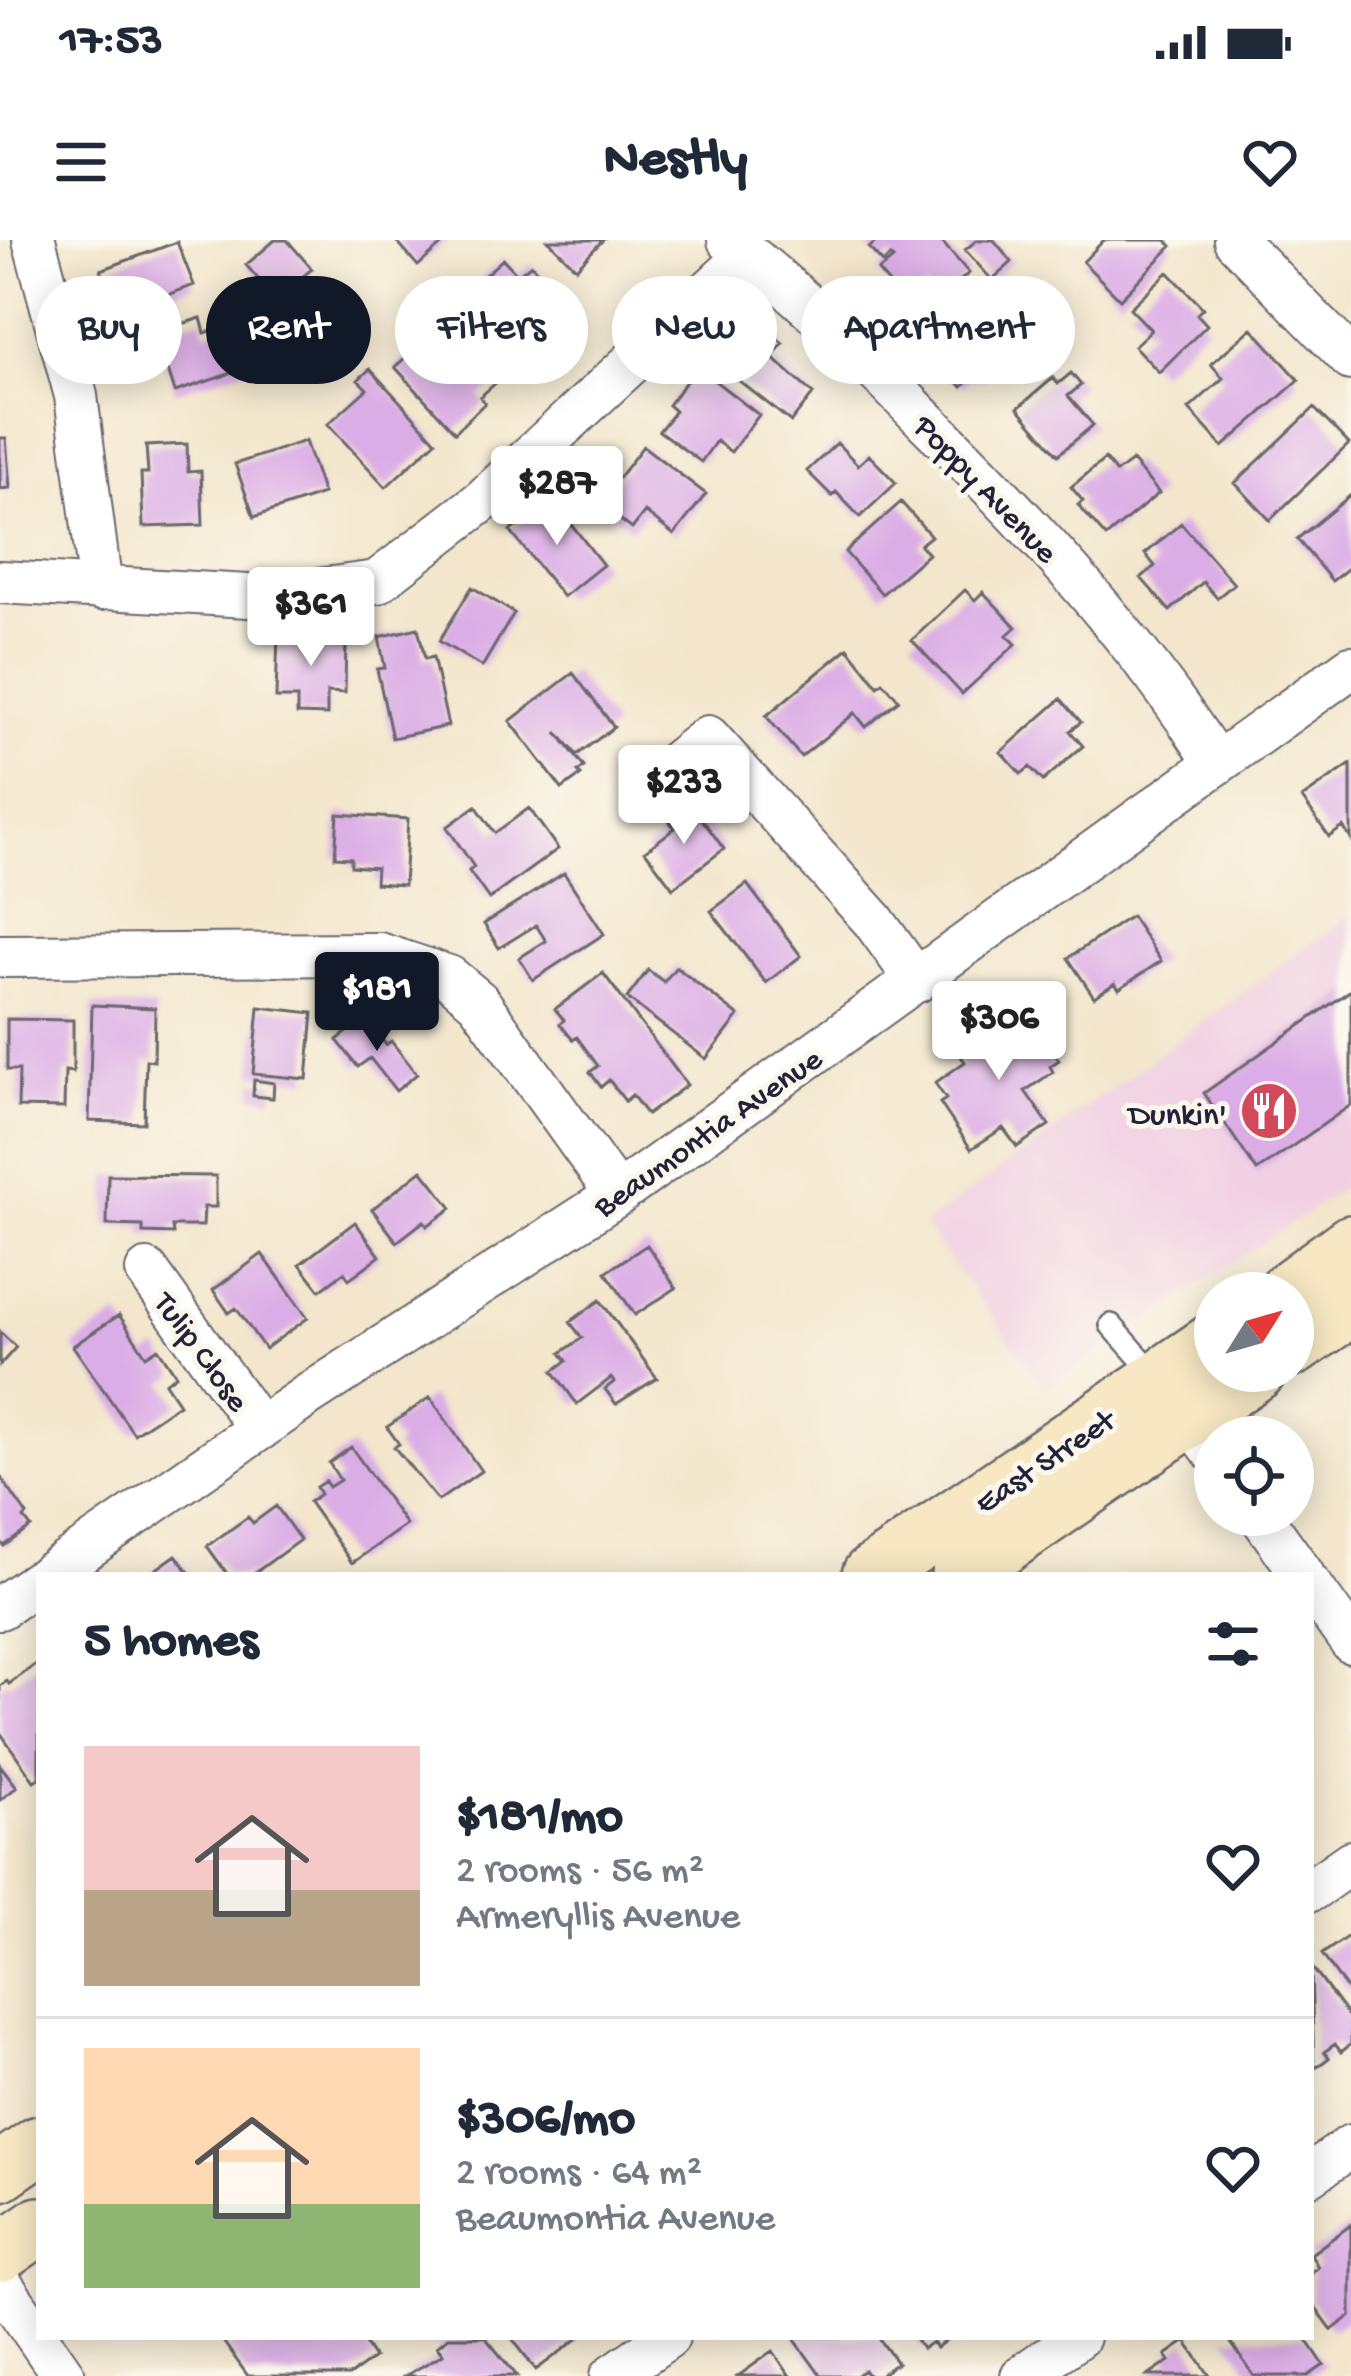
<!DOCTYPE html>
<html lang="en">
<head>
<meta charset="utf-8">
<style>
	:root { --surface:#fff; --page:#f6f6f7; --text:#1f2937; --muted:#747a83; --line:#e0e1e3; --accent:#111827 }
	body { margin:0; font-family:"Gochi Hand",sans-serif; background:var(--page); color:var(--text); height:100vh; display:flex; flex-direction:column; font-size:45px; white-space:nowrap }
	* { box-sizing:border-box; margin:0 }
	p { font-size:39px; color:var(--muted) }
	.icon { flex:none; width:66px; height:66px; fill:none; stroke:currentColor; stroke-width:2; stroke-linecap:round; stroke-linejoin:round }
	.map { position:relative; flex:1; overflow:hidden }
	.drawer { position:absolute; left:36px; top:1332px; width:1278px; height:768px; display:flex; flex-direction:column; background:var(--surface); border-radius:0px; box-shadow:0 6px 30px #0003 }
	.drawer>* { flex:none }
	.banner { position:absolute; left:36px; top:36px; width:1281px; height:108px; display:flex; gap:24px }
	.needle { width:78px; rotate:53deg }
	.controls { position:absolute; left:1194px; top:1032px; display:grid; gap:24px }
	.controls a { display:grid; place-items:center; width:120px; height:120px; border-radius:50%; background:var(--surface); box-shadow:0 6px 30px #0003; font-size:60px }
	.price { position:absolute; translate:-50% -102px; padding:0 27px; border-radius:12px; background:#fff; color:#222; font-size:39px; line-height:78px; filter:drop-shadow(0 3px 6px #0008) }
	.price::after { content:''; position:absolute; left:50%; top:72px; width:36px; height:27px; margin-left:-18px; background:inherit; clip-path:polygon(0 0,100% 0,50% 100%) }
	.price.on { background:var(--accent); color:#fff }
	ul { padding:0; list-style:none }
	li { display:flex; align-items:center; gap:36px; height:300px; padding:0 48px }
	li+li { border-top:3px solid var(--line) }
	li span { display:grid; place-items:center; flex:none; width:336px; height:240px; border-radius:0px; color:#555 }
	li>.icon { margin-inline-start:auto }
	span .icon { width:144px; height:144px; fill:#fffc; stroke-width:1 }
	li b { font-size:51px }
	h2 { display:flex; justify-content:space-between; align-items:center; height:144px; padding:0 48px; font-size:51px }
	.tag { padding:0 42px; border-radius:54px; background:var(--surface); box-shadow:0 6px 30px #0003; font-size:42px; line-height:108px }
	.tag.on { background:var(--accent); color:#fff }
	.status { display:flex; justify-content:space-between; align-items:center; height:84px; padding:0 60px; background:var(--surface); direction:ltr }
	.status svg { height:33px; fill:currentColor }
	header { display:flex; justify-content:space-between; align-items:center; height:156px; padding:0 48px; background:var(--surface); font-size:54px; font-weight:700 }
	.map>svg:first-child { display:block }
</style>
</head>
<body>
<div class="status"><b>17:53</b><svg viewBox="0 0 49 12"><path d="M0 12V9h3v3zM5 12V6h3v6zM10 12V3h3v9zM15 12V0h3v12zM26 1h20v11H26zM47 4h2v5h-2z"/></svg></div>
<header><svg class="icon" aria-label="menu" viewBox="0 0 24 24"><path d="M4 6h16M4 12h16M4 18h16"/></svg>Nestly<svg class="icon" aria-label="heart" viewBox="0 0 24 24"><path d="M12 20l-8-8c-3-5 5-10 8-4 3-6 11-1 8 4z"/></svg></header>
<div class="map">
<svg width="1351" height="2136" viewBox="0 0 1351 2136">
	<rect width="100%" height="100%" fill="#fbf7ec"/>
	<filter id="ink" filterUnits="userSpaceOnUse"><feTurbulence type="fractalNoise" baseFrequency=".00833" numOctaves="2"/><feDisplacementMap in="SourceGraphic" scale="24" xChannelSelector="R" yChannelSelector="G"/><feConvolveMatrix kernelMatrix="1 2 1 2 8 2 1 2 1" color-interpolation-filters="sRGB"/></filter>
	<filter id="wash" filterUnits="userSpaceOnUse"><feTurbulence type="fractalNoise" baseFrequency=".004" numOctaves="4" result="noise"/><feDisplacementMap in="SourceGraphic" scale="48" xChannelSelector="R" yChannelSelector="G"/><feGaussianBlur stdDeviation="2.7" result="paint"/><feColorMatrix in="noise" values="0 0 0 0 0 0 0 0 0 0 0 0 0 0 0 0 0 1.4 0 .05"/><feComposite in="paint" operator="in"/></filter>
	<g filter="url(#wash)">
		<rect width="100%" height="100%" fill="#f3e6cc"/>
		<!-- built -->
		<path fill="#f1d0e3" d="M 1351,674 L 1351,943 L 1045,1148 L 924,985 Z"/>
		<g id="blocks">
			<!-- building -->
			<path fill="#dbade6" d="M 275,0 L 287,0 L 312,29 L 302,37 L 321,61 L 272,104 L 257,86 L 277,68 L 269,59 L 273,56 L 246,25 Z
				M 395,0 L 447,0 L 418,26 Z
				M 548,0 L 603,0 L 576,28 Z
				M 878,0 L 940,0 L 969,33 L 938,60 L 926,47 L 907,64 L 878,31 L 893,19 L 890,16 L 883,23 L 869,8 Z
				M 977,0 L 994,0 L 1012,22 L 992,40 L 965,10 Z
				M 1104,0 L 1166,0 L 1172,6 L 1120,59 L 1083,22 Z
				M 177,2 L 194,45 L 118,73 L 101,30 Z
				M 503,19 L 518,35 L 531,24 L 562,59 L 548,71 L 556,79 L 544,90 L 548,95 L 527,114 L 522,109 L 519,112 L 467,51 Z
				M 1168,32 L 1203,68 L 1197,74 L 1207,85 L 1159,132 L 1134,106 L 1151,90 L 1130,68 Z
				M 439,56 L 508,132 L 480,157 L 485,163 L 455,192 L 395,127 L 420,104 L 405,87 Z
				M 993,57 L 1033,104 L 1006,126 L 1002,121 L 979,141 L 974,136 L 962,147 L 938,119 L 965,91 L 960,86 Z
				M 739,68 L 783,103 L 772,117 L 813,154 L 791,182 L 704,113 Z
				M 201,78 L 205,93 L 236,83 L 250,127 L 175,152 L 156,92 Z
				M 1252,88 L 1299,140 L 1223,207 L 1189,169 L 1223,138 L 1211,124 Z
				M 697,127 L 759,175 L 731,212 L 716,201 L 701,222 L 659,191 L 675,171 L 668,165 Z
				M 370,129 L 436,201 L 386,247 L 328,184 L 367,149 L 358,140 Z
				M 1071,133 L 1081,145 L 1068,156 L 1093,185 L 1058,215 L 1018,168 L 1053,138 L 1058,144 Z
				M 1314,168 L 1349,204 L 1270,280 L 1235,243 Z
				M 0,198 L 6,198 L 10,248 L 0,249 Z
				M 305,201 L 323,254 L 254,277 L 235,224 Z
				M 837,203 L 858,225 L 869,215 L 896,243 L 860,277 L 836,252 L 832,256 L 807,231 Z
				M 187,204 L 188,232 L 201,231 L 203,285 L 143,287 L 141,233 L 148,233 L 146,206 Z
				M 643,206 L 706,254 L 674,295 L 645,272 L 632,289 L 599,263 Z
				M 1105,219 L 1116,233 L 1132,221 L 1159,253 L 1106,297 L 1078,265 L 1083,261 L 1071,247 Z
				M 1351,255 L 1351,326 L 1332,341 L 1297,299 Z
				M 551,258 L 603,325 L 563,357 L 510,291 Z
				M 901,262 L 931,296 L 920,305 L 928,314 L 882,354 L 845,312 Z
				M 1181,283 L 1234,344 L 1217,358 L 1203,342 L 1170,371 L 1141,338 L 1155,326 L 1145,314 Z
				M 472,347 L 514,373 L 482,427 L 439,401 Z
				M 965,350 L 975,360 L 983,352 L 1016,387 L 1007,395 L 1016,404 L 962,454 L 912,400 Z
				M 418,388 L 425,419 L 433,417 L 448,486 L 392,498 L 377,429 L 385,428 L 379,397 Z
				M 278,392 L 346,395 L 345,453 L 327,452 L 327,475 L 297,474 L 297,458 L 276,458 Z
				M 848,408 L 878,446 L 883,442 L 899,460 L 866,487 L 855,473 L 801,517 L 766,476 Z
				M 573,433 L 614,487 L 577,515 L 557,492 L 584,527 L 578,532 L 581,535 L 562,549 L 510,481 Z
				M 1061,459 L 1081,482 L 1070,491 L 1083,506 L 1043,541 L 1030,527 L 1021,534 L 1001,512 Z
				M 1351,524 L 1351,599 L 1343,587 L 1329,597 L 1302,558 Z
				M 690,563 L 724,609 L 673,648 L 645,611 L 675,588 L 668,580 Z
				M 476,566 L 495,593 L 529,568 L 558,609 L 489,659 L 469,631 L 474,627 L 447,587 Z
				M 338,574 L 408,579 L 404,645 L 375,643 L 376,628 L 351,626 L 351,618 L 335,617 Z
				M 564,633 L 604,694 L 533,740 L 519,718 L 546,701 L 536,685 L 499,708 L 484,684 Z
				M 747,644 L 801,716 L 766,743 L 711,671 Z
				M 1131,676 L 1161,721 L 1119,749 L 1115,743 L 1094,757 L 1068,718 Z
				M 676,727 L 739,776 L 706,819 L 627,758 L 648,730 L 664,742 Z
				M 603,733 L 687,845 L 647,875 L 632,855 L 625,861 L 609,840 L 601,847 L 590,832 L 598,826 L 577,797 L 573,800 L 560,784 L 564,780 L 555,769 Z
				M 1351,750 L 1351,865 L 1257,931 L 1204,853 Z
				M 92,765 L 155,768 L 154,821 L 146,820 L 144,883 L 89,881 Z
				M 259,767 L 313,773 L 307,839 L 253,834 Z
				M 1024,768 L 1059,820 L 1050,826 L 1053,832 L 1025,851 L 1049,885 L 1017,907 L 1003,888 L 971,909 L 940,863 L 946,859 L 935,843 L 965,822 L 956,809 L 973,797 L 976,802 Z
				M 365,778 L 386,805 L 391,801 L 417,834 L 396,851 L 370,818 L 358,827 L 337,800 Z
				M 7,779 L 73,780 L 73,832 L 65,831 L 64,868 L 18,867 L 19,830 L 7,830 Z
				M 254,840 L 274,843 L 273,858 L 253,856 Z
				M 422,930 L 452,968 L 427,986 L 424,981 L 397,1002 L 372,969 Z
				M 108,935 L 216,936 L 216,967 L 204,967 L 203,986 L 172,986 L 173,994 L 143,993 L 143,986 L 107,985 Z
				M 355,982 L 380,1016 L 349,1039 L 344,1032 L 320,1050 L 300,1024 Z
				M 647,1005 L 676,1048 L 635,1075 L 606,1032 Z
				M 262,1014 L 308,1078 L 265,1109 L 236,1068 L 229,1073 L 213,1050 Z
				M 600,1060 L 657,1138 L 616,1164 L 605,1149 L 614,1142 L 611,1138 L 577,1164 L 553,1131 L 567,1121 L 561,1113 L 582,1098 L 570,1082 Z
				M 119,1075 L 146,1116 L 158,1108 L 176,1135 L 165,1143 L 179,1164 L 134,1194 L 73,1106 Z
				M 0,1092 L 16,1107 L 0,1125 Z
				M 430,1157 L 481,1231 L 438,1261 L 394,1207 L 399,1204 L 387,1187 Z
				M 351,1207 L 406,1285 L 352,1323 L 309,1262 L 320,1254 L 316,1247 L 325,1241 L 329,1247 L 340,1240 L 329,1223 Z
				M 0,1236 L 27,1275 L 24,1278 L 31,1287 L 4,1306 L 0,1301 Z
				M 276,1266 L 300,1300 L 252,1335 L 228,1335 L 207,1306 L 248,1277 L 253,1283 Z
				M 176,1315 L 191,1335 L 148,1335 Z
				M 39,1422 L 39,1538 L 34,1541 L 0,1492 L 0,1446 L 7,1441 L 9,1444 Z
				M 0,1525 L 17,1547 L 0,1560 Z
				M 1351,1694 L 1351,1755 L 1322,1714 Z
				M 1311,1726 L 1351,1780 L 1351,1804 L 1341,1812 L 1335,1804 L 1324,1812 L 1329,1818 L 1314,1829 Z
				M 1351,1985 L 1351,2076 L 1332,2090 L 1311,2061 L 1311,2032 L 1318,2027 L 1311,2014 Z
				M 220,2097 L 360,2097 L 374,2118 L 349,2136 L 248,2136 Z
				M 448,2097 L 485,2097 L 517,2136 L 405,2136 L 443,2114 L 437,2106 Z
				M 511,2097 L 580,2097 L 536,2130 Z
				M 793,2097 L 878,2097 L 897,2123 L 879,2136 L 869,2136 L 864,2130 L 856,2136 L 821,2136 Z
				M 914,2097 L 950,2097 L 936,2108 L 932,2102 L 922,2109 Z
				M 1227,2097 L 1305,2097 L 1324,2125 L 1308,2136 L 1254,2136 Z
				M 1186,2101 L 1210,2136 L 1148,2136 L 1170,2121 L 1166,2115 Z
				M 773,2111 L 790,2136 L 738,2136 Z"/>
		</g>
	</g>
	<g filter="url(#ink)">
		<use href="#blocks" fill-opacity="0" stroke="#6b676e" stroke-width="3"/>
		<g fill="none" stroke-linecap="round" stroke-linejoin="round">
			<defs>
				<path id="service" d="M 1111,1085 L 1155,1135"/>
				<path id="minor" d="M 34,0 L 76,156 L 101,349
					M 729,0 C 801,54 862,116 925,180 C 1032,286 1134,395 1216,523
					M 1235,0 L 1351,119
					M 0,342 L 266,357 L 377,342 L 482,261 L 748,15
					M 650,543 L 708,497 L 873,680 L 917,741
					M 0,716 L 379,714 L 449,737 L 478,761 L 617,955
					M 147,1031 L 260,1189
					M 1173,1156 L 1215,1213
					M 1260,1275 L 1303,1335
					M 48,1335 L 307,1156 L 617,955 L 1351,427
					M 1311,1346 L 1351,1402
					M 0,1368 L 39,1341
					M 1311,1650 L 1351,1622
					M 1311,1934 L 1351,1906
					M 0,2043 L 64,2136
					M 612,2136 L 668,2097
					M 1022,2136 L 1078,2097"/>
				<path id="secondary" d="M 1284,1053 L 1351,1004
					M 1293,1107 L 1351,1067
					M 871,1335 L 1215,1101
					M 960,1335 L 1257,1131
					M 0,1932 L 39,1905
					M 0,2013 L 39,1986"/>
			</defs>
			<!-- service casing -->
			<use href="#service" stroke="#6b676e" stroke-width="26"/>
			<!-- minor casing -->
			<use href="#minor" stroke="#6b676e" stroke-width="46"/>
			<!-- secondary casing -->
			<use href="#secondary" stroke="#6b676e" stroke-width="62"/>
			<!-- service -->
			<use href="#service" stroke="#fff" stroke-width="21"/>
			<!-- minor -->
			<use href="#minor" stroke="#fff" stroke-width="42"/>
			<!-- secondary -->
			<use href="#secondary" stroke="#f7e8c3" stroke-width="57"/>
		</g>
	</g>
	<!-- icons -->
	<defs>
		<symbol id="restaurant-disc" viewBox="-11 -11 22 22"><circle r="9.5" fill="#d1495b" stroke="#fbf7ec"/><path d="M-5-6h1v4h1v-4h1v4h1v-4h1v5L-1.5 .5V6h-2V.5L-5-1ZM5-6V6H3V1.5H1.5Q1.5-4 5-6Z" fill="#fff"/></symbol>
	</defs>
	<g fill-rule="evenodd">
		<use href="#restaurant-disc" x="1236" y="838" width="66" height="66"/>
	</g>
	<g text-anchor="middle" stroke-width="10" stroke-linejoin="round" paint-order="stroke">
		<!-- street labels -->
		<g font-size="33" fill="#22223b" stroke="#fbf7ec">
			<text transform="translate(988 247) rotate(46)" y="12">Poppy Avenue</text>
			<text transform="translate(706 890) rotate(-35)" y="12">Beaumontia Avenue</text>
			<text transform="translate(204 1110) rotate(54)" y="12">Tulip Close</text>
			<text transform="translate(1043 1219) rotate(-34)" y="12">East Street</text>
		</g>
		<!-- poi labels -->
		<g font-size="33" fill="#22223b" stroke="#fbf7ec" text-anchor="end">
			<text x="1227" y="883">Dunkin'</text>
		</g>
	</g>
</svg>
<div class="controls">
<a><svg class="needle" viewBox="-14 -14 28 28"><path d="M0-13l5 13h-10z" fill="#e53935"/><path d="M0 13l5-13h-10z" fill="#747a83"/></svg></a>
<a><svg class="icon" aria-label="locate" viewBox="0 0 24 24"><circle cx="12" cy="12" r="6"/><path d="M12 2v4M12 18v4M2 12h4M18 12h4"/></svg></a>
</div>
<b class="price" style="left:557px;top:308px">$287</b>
<b class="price" style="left:311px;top:429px">$361</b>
<b class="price" style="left:684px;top:607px">$233</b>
<b class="price on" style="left:377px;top:814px">$181</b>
<b class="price" style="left:999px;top:843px">$306</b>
<div class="banner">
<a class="tag">Buy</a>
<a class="tag on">Rent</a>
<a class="tag">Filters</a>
<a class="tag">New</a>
<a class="tag">Apartment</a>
</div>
<section class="drawer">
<h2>5 homes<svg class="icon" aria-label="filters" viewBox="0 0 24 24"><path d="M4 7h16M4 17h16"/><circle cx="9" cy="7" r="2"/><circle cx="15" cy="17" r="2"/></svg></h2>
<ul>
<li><span style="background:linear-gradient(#f6c9c9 60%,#b9a48a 0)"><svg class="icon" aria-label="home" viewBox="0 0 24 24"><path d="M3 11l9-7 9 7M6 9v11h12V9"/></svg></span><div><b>$181/mo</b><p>2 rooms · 56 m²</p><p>Armeryllis Avenue</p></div><svg class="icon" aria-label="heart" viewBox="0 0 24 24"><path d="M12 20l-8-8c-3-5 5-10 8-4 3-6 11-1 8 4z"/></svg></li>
<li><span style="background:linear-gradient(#ffd9b3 65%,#8fb573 0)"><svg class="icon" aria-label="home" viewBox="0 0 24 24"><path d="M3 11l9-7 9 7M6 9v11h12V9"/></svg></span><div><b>$306/mo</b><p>2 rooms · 64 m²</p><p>Beaumontia Avenue</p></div><svg class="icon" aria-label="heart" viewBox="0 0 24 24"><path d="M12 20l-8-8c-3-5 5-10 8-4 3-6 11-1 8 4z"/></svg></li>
</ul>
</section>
</div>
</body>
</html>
